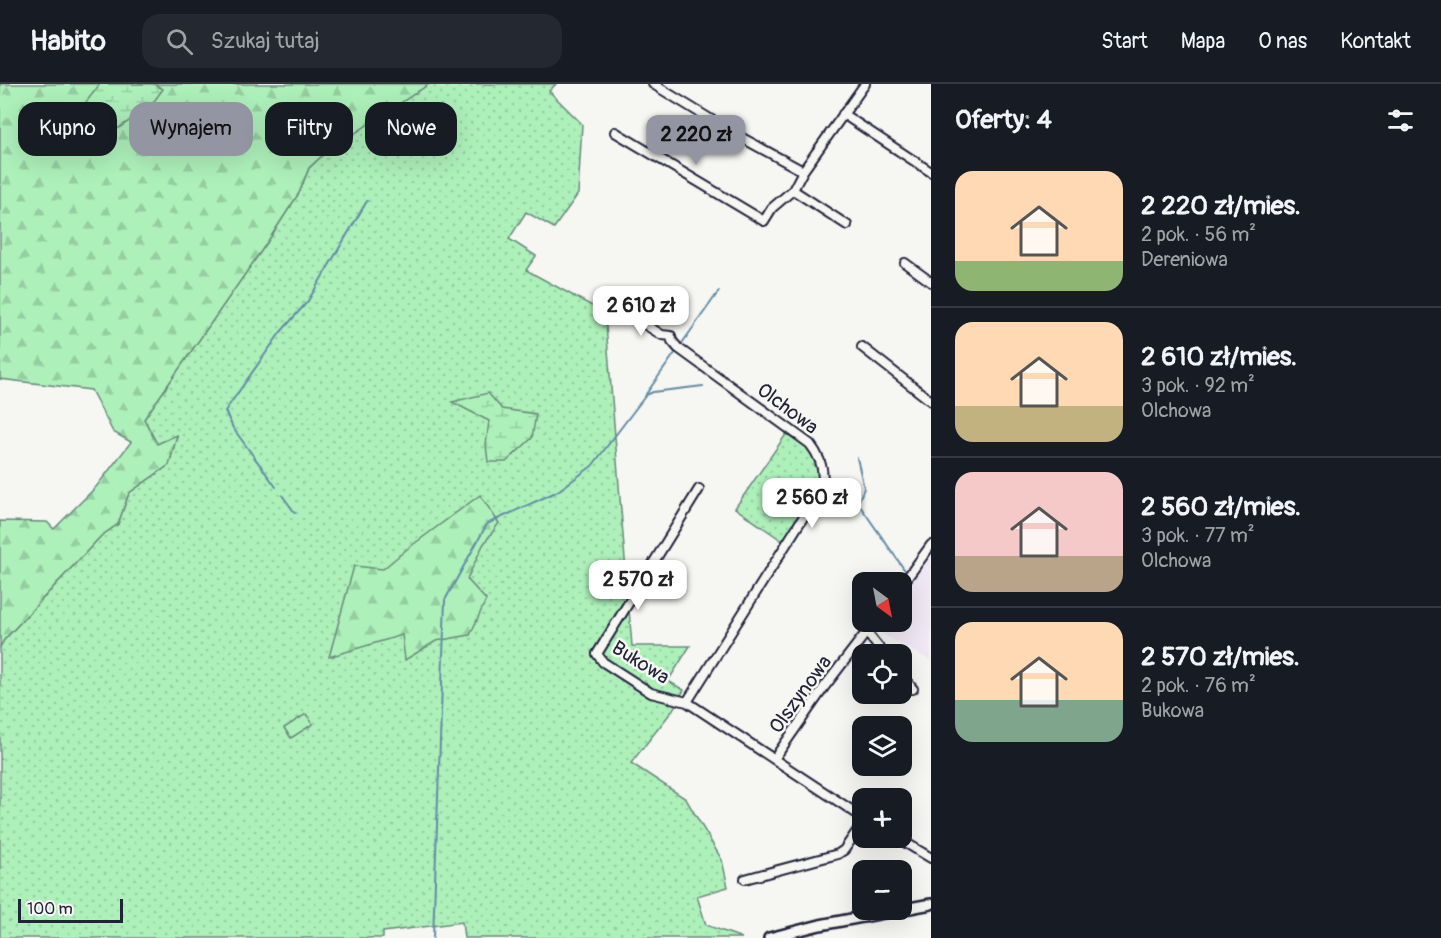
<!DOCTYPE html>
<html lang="pl">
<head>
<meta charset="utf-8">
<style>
	:root { --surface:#171b24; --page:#242831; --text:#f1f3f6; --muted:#9ea1a6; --line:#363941; --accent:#9495a2 }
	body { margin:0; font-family:Pangolin,sans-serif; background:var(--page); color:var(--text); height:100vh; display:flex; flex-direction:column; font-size:22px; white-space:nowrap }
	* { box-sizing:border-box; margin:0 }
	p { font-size:20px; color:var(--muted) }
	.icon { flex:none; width:33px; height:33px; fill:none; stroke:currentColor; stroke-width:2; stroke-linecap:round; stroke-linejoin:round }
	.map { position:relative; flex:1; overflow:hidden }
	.panel { display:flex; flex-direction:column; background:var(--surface); width:510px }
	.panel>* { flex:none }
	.top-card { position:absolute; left:18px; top:18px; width:570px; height:54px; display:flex; gap:12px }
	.needle { width:39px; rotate:148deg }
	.controls { position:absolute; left:852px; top:488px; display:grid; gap:12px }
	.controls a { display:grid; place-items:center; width:60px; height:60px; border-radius:12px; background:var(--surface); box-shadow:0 6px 24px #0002; font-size:30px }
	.scale { position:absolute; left:18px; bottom:15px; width:105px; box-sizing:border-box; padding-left:6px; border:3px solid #22223b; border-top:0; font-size:16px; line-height:21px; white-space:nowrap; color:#22223b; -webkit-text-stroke:4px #f6f6f2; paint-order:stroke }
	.price { position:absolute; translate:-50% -51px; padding:0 14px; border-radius:12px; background:#fff; color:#222; font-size:20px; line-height:39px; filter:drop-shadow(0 2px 3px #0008) }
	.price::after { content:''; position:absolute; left:50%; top:36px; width:18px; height:14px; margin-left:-9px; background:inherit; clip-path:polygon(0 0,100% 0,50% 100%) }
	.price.active { background:var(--accent); color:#111 }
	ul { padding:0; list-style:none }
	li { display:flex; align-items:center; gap:18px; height:150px; padding:0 24px }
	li+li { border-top:2px solid var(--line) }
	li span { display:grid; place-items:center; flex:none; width:168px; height:120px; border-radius:18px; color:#555 }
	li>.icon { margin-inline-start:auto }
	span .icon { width:72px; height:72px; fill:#fffc; stroke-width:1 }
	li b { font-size:26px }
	h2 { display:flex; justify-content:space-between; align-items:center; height:72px; padding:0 24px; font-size:26px }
	.pill { padding:0 21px; border-radius:18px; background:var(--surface); box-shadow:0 6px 24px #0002; font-size:21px; line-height:54px }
	.pill.active { background:var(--accent); color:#111 }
	header { display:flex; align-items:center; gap:36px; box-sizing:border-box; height:84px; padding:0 30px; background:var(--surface); border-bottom:2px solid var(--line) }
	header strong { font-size:28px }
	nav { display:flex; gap:33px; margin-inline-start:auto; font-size:21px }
	.search { width:420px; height:54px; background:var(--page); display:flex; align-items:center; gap:15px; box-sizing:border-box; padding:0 21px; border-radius:18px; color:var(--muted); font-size:22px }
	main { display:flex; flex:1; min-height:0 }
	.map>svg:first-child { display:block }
</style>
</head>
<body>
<header>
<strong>Habito</strong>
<div class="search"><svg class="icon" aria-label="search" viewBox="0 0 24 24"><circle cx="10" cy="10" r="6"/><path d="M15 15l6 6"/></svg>Szukaj tutaj</div>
<nav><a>Start</a><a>Mapa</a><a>O nas</a><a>Kontakt</a></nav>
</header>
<main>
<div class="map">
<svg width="931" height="854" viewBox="0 0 931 854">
	<defs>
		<pattern id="grass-dots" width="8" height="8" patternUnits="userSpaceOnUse" patternTransform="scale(1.5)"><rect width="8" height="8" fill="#adf0ba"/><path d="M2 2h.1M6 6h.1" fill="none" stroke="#95cea1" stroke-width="1.8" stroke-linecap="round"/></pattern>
		<pattern id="forest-firs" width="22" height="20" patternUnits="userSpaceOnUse" patternTransform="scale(1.5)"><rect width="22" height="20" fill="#adf0ba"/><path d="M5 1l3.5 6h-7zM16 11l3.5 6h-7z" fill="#95cea1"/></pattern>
		<pattern id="wetland-marsh" width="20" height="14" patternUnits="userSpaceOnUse" patternTransform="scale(1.5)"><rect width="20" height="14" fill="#adf0ba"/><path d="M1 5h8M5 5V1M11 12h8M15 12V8" fill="none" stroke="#95cea1"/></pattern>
	</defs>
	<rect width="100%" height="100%" fill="#f6f6f2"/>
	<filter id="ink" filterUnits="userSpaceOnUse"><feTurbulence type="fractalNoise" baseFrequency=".0167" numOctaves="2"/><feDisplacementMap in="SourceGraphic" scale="12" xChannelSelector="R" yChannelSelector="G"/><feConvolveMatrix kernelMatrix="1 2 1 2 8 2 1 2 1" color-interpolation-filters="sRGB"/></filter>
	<g filter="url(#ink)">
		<!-- built -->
		<path fill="#f0e9f5" d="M 931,468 L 931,577 L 875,546 L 882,537 L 902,537 L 902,509 Z"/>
		<!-- grass -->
		<path fill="url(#grass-dots)" stroke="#68897a" stroke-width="1.5" d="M 429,0 L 556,0 L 549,7 L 582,40 L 578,110 L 554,144 L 526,128 L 509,155 L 536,172 L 526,186 L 605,229 L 632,562 L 690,562 L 668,597 L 684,606 L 672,627 L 631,679 L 686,715 L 722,776 L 728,803 L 697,812 L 706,841 L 742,854 L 464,854 L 462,838 L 383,848 L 383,854 L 0,854 L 0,563 L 4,556 L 101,452 L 118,440 L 129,409 L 169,381 L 177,352 L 157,360 L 144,335 L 266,160 L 299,109 L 309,84 L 325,69 Z
			M 787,349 L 809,365 L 819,382 L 820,403 L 784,458 L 735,424 Z"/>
		<!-- forest -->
		<path fill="url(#forest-firs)" stroke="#68897a" stroke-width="1.5" d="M 0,0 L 429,0 L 325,69 L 309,84 L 299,109 L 266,160 L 144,335 L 157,360 L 177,351 L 169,381 L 129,409 L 118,440 L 101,452 L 4,556 L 0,563 L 0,437 L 47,438 L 54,445 L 96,403 L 131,358 L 113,348 L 91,306 L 0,295 Z
			M 480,411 L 499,439 L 483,461 L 467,495 L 486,516 L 470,551 L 436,557 L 405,576 L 402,551 L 329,573 L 354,482 L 383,485 L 407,465 Z"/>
		<!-- wetland -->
		<path fill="url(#wetland-marsh)" stroke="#68897a" stroke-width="1.5" d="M 100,0 L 154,0 L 163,5 L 149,24 L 102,55 L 76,31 Z
			M 488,309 L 502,325 L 536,330 L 532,354 L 506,378 L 488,378 L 486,361 L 489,337 L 452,318 Z"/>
		<!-- green -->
		<path fill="#adf0ba" stroke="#68897a" stroke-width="1.5" d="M 306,630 L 313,640 L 291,654 L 284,644 Z"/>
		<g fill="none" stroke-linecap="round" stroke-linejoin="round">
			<!-- stream -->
			<path stroke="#628ca6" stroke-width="2" d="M 646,310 L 719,207
				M 857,374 L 864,404 L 858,419 L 906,488
				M 276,403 L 233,344 L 225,327 L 280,249 L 308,217 L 367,117
				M 282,411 L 295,429
				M 433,854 L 445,516 L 487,440 L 558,407 L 592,382 L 646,311 L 653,308 L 703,302"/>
			<defs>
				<path id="minor" d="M 653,0 L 733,49 L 803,87
					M 843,30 L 931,88
					M 615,48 L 764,137 L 772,124 L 793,106 L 803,87 L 865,0
					M 793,106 L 847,141
					M 905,179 L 931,198
					M 620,225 L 662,251 L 671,252 L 672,257 L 678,264 L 810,360 C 821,374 826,388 821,405 L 687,618
					M 862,263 L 931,317
					M 699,405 L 597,570 L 603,578 L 651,609 L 687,618 L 862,733
					M 902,501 L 931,461
					M 867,549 L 884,570
					M 902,592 L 913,605
					M 774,675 L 825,602 L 875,537
					M 896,753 L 931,774
					M 745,795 L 838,770 L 844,766 L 862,740"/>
				<path id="tertiary" d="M 769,854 L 820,841 L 931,820"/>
			</defs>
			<!-- minor casing -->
			<use href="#minor" stroke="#22223b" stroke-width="12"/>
			<!-- tertiary casing -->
			<use href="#tertiary" stroke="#22223b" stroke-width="14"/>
			<!-- minor -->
			<use href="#minor" stroke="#f6f6f2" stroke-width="8"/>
			<!-- tertiary -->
			<use href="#tertiary" stroke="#f6f6f2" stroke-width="9"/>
		</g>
	</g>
	<g text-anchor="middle" stroke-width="5" stroke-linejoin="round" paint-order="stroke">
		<!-- street labels -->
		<g font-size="20" fill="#22223b" stroke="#f6f6f2">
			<text transform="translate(788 324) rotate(37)" y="7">Olchowa</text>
			<text transform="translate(641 578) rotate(32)" y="7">Bukowa</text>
			<text transform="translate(800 610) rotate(-54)" y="7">Olszynowa</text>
		</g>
	</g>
</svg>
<div class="controls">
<a><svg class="needle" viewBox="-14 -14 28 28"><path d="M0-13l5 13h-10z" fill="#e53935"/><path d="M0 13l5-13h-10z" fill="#9ea1a6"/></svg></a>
<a><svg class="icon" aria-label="locate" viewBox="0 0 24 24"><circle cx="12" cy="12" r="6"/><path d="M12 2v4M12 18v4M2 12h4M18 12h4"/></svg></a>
<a><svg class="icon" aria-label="layers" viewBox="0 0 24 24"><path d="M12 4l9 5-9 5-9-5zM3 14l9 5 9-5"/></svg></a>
<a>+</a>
<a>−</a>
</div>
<div class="scale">100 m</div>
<b class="price active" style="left:696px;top:82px">2 220 zł</b>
<b class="price" style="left:641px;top:253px">2 610 zł</b>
<b class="price" style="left:812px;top:445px">2 560 zł</b>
<b class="price" style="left:638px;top:527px">2 570 zł</b>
<div class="top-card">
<a class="pill">Kupno</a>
<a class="pill active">Wynajem</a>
<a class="pill">Filtry</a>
<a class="pill">Nowe</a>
</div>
</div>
<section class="panel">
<h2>Oferty: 4<svg class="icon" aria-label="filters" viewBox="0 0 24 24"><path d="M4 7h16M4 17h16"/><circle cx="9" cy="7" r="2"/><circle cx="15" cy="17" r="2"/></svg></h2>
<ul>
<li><span style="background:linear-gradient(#ffd9b3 75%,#8fb573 0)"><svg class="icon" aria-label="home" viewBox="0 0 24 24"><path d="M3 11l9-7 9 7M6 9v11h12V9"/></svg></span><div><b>2 220 zł/mies.</b><p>2 pok. · 56 m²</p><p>Dereniowa</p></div></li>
<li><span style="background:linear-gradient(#ffd9b3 70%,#c2b280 0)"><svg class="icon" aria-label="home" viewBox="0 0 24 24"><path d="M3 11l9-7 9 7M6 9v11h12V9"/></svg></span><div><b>2 610 zł/mies.</b><p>3 pok. · 92 m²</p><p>Olchowa</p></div></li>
<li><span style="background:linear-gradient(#f6c9c9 70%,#b9a48a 0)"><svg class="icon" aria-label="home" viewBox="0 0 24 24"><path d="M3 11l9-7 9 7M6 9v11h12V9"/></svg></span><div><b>2 560 zł/mies.</b><p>3 pok. · 77 m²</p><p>Olchowa</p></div></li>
<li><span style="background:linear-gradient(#ffd9b3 65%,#7fa58c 0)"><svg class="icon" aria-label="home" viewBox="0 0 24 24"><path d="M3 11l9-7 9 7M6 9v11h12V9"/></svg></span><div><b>2 570 zł/mies.</b><p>2 pok. · 76 m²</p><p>Bukowa</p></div></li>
</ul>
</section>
</main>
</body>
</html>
